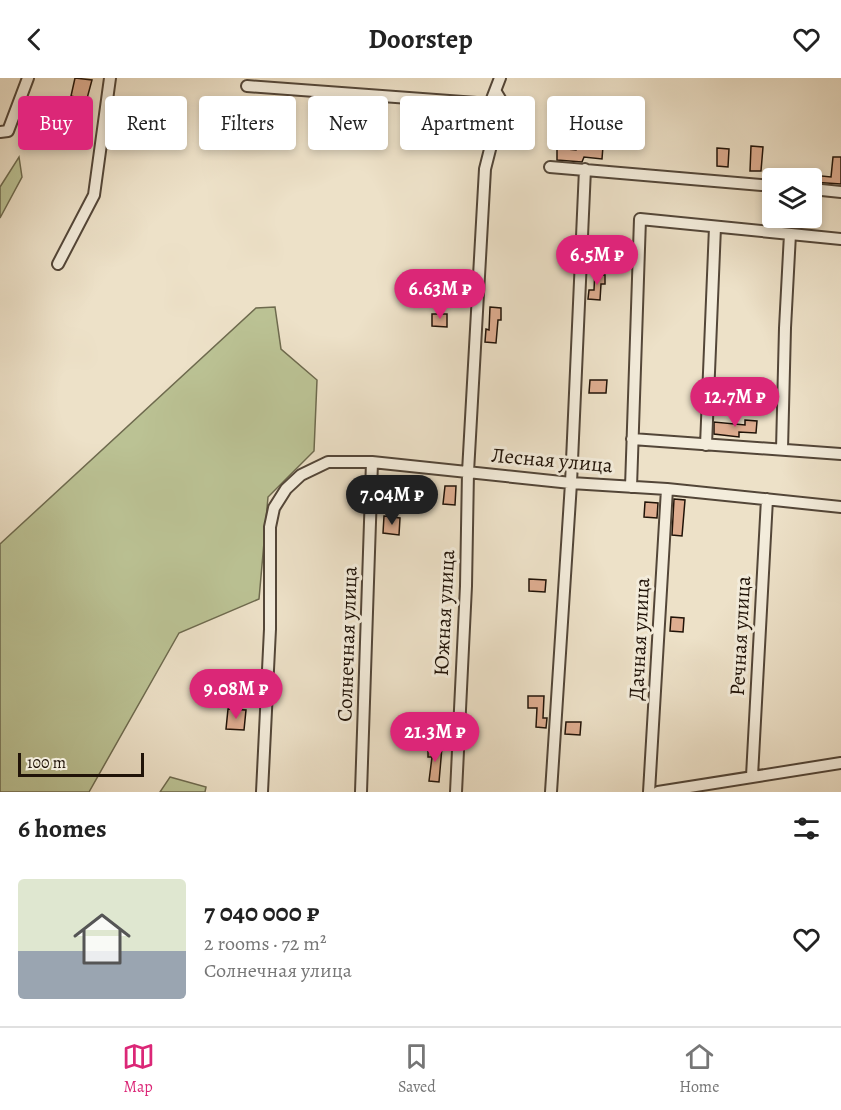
<!DOCTYPE html>
<html lang="en">
<head>
<meta charset="utf-8">
<style>
	:root { --surface:#fff; --page:#f6f6f6; --text:#222; --muted:#767676; --line:#e0e0e0; --accent:#db2777 }
	body { margin:0; font-family:Alegreya,serif; background:var(--page); color:var(--text); height:100vh; display:flex; flex-direction:column; font-size:22px; white-space:nowrap }
	* { box-sizing:border-box; margin:0 }
	p { font-size:20px; color:var(--muted) }
	.icon { flex:none; width:33px; height:33px; fill:none; stroke:currentColor; stroke-width:2; stroke-linecap:round; stroke-linejoin:round }
	.map { position:relative; height:714px; overflow:hidden }
	.drawer { display:flex; flex-direction:column; background:var(--surface); flex:1 }
	.drawer>* { flex:none }
	.banner { position:absolute; left:18px; top:18px; width:806px; height:54px; display:flex; gap:12px }
	.tools { position:absolute; left:762px; top:90px; display:grid; gap:12px }
	.tools a { display:grid; place-items:center; width:60px; height:60px; border-radius:6px; background:var(--surface); box-shadow:0 3px 9px #0003; font-size:30px }
	.scale { position:absolute; left:18px; bottom:15px; width:126px; box-sizing:border-box; padding-left:6px; border:3px solid #201308; border-top:0; font-size:16px; line-height:21px; white-space:nowrap; color:#201308; -webkit-text-stroke:4px #f3ecdb; paint-order:stroke }
	.price { position:absolute; translate:-50% -51px; padding:0 14px; border-radius:21px; background:var(--accent); color:#fff; font-size:20px; line-height:39px; filter:drop-shadow(0 2px 3px #0008) }
	.price::after { content:''; position:absolute; left:50%; top:36px; width:18px; height:14px; margin-left:-9px; background:inherit; clip-path:polygon(0 0,100% 0,50% 100%) }
	.price.on { background:#222; color:#fff }
	ul { padding:0; list-style:none }
	li { display:flex; align-items:center; gap:18px; height:150px; padding:0 18px }
	li span { display:grid; place-items:center; flex:none; width:168px; height:120px; border-radius:6px; color:#555 }
	li>.icon { margin-inline-start:auto }
	span .icon { width:72px; height:72px; fill:#fffc; stroke-width:1 }
	li b { font-size:26px }
	h2 { display:flex; justify-content:space-between; align-items:center; height:72px; padding:0 18px; font-size:26px }
	.pill { padding:0 21px; border-radius:6px; background:var(--surface); box-shadow:0 3px 9px #0003; font-size:21px; line-height:54px }
	.pill.on { background:var(--accent); color:#fff }
	header { display:flex; justify-content:space-between; align-items:center; height:78px; padding:0 18px; background:var(--surface); font-size:27px; font-weight:600 }
	.menu { display:flex; justify-content:space-around; align-items:center; height:84px; border-top:2px solid var(--line); background:var(--surface); font-size:16px; color:var(--muted) }
	.menu a { display:grid; justify-items:center; gap:3px }
	.menu .on { color:var(--accent) }
	.map>svg:first-child { display:block }
</style>
</head>
<body>
<header><svg class="icon" aria-label="back" viewBox="0 0 24 24"><path d="M15 5l-7 7 7 7"/></svg>Doorstep<svg class="icon" aria-label="heart" viewBox="0 0 24 24"><path d="M12 20l-8-8c-3-5 5-10 8-4 3-6 11-1 8 4z"/></svg></header>
<div class="map">
<svg width="841" height="714" viewBox="0 0 841 714">
	<rect width="100%" height="100%" fill="#ede1c8"/>
	<filter id="stains"><feTurbulence type="fractalNoise" baseFrequency=".00333" numOctaves="4"/><feColorMatrix values="0 0 0 0 .2 0 0 0 0 .09 0 0 0 0 .02 0 0 0 .5 -.17"/></filter>
	<radialGradient id="worn" r=".72"><stop offset=".6" stop-color="#630" stop-opacity="0"/><stop offset="1" stop-color="#630" stop-opacity=".3"/></radialGradient>
	<!-- green -->
	<path fill="#bbc294" stroke="#6e6a4e" stroke-width="1.5" d="M 19,79 L 22,99 L 0,140 L 0,109 Z
		M 275,229 L 281,271 L 317,302 L 314,373 L 268,419 L 259,521 L 179,555 L 89,714 L 0,714 L 0,466 L 256,230 Z
		M 170,699 L 206,709 L 205,714 L 160,714 Z"/>
	<!-- building -->
	<path fill="#dead90" stroke="#201308" stroke-width="1.5" d="M 75,0 L 92,2 L 82,39 L 71,36 L 75,19 L 71,18 Z
		M 588,50 L 596,51 L 595,68 L 603,68 L 602,81 L 584,79 L 582,84 L 557,82 L 557,70 L 576,72 L 577,63 L 587,64 Z
		M 751,68 L 763,69 L 761,93 L 750,93 Z
		M 717,70 L 729,71 L 728,89 L 717,88 Z
		M 833,79 L 841,79 L 841,106 L 812,104 L 812,97 L 831,99 Z
		M 595,191 L 602,191 L 601,197 L 605,197 L 605,206 L 601,206 L 600,222 L 588,221 L 589,212 L 594,212 Z
		M 490,229 L 501,230 L 501,242 L 498,242 L 496,265 L 485,264 L 486,251 L 489,252 Z
		M 432,236 L 447,236 L 447,249 L 432,248 Z
		M 590,302 L 607,302 L 606,315 L 589,315 Z
		M 745,342 L 757,343 L 756,355 L 739,354 L 739,359 L 714,356 L 714,344 L 745,347 Z
		M 445,408 L 456,408 L 455,427 L 443,426 Z
		M 674,421 L 685,422 L 682,458 L 672,457 Z
		M 645,424 L 658,425 L 657,440 L 644,439 Z
		M 384,438 L 400,440 L 399,457 L 383,455 Z
		M 529,501 L 546,502 L 545,514 L 529,513 Z
		M 671,539 L 684,540 L 683,554 L 670,553 Z
		M 528,618 L 544,618 L 543,640 L 547,640 L 546,650 L 536,649 L 537,630 L 528,630 Z
		M 228,631 L 246,632 L 244,652 L 226,651 Z
		M 566,644 L 581,644 L 580,657 L 565,656 Z
		M 428,669 L 442,669 L 439,704 L 429,703 L 432,679 L 428,679 Z"/>
	<g fill="none" stroke-linecap="round" stroke-linejoin="round">
		<defs>
			<path id="minor" d="M 247,8 L 490,26 L 500,0
				M 0,54 L 8,53 L 28,0
				M 550,89 L 772,108
				M 812,111 L 841,114
				M 58,186 L 94,117 L 110,0
				M 632,361 L 841,376
				M 706,367 L 715,149
				M 782,371 L 785,250 L 790,156
				M 631,409 L 640,141 L 841,161
				M 752,698 L 767,421
				M 262,714 L 270,551 L 270,449 L 274,430 L 286,411 L 301,397 L 328,384 L 372,384 L 571,405 L 667,411 L 841,429
				M 361,714 L 372,384
				M 456,714 L 466,508 L 468,394 L 485,91 L 502,24 L 496,14
				M 551,714 L 571,405 L 585,91
				M 649,714 L 667,411
				M 658,714 L 841,685"/>
		</defs>
		<!-- minor casing -->
		<use href="#minor" stroke="#534638" stroke-width="14"/>
		<!-- minor -->
		<use href="#minor" stroke="#f3ecdb" stroke-width="10"/>
	</g>
	<g text-anchor="middle" stroke-width="6" stroke-linejoin="round" paint-order="stroke">
		<!-- street labels -->
		<g font-size="21" fill="#201308" stroke="#f3ecdb">
			<text transform="translate(552 382) rotate(5)" y="7">Лесная улица</text>
			<text transform="translate(444 535) rotate(-87)" y="7">Южная улица</text>
			<text transform="translate(740 558) rotate(-87)" y="7">Речная улица</text>
			<text transform="translate(639 561) rotate(-87)" y="7">Дачная улица</text>
			<text transform="translate(347 566) rotate(-88)" y="7">Солнечная улица</text>
		</g>
	</g>
	<rect width="100%" height="100%" filter="url(#stains)"/>
	<rect width="100%" height="100%" fill="url(#worn)"/>
</svg>
<div class="tools">
<a><svg class="icon" aria-label="layers" viewBox="0 0 24 24"><path d="M12 4l9 5-9 5-9-5zM3 14l9 5 9-5"/></svg></a>
</div>
<div class="scale">100 m</div>
<b class="price" style="left:597px;top:208px">6.5M ₽</b>
<b class="price" style="left:440px;top:242px">6.63M ₽</b>
<b class="price" style="left:735px;top:350px">12.7M ₽</b>
<b class="price on" style="left:392px;top:448px">7.04M ₽</b>
<b class="price" style="left:236px;top:642px">9.08M ₽</b>
<b class="price" style="left:435px;top:685px">21.3M ₽</b>
<div class="banner">
<a class="pill on">Buy</a>
<a class="pill">Rent</a>
<a class="pill">Filters</a>
<a class="pill">New</a>
<a class="pill">Apartment</a>
<a class="pill">House</a>
</div>
</div>
<section class="drawer">
<h2>6 homes<svg class="icon" aria-label="filters" viewBox="0 0 24 24"><path d="M4 7h16M4 17h16"/><circle cx="9" cy="7" r="2"/><circle cx="15" cy="17" r="2"/></svg></h2>
<ul>
<li><span style="background:linear-gradient(#dfe7d0 60%,#9aa5b1 0)"><svg class="icon" aria-label="home" viewBox="0 0 24 24"><path d="M3 11l9-7 9 7M6 9v11h12V9"/></svg></span><div><b>7 040 000 ₽</b><p>2 rooms · 72 m²</p><p>Солнечная улица</p></div><svg class="icon" aria-label="heart" viewBox="0 0 24 24"><path d="M12 20l-8-8c-3-5 5-10 8-4 3-6 11-1 8 4z"/></svg></li>
</ul>
</section>
<nav class="menu">
<a class="on"><svg class="icon" aria-label="map" viewBox="0 0 24 24"><path d="M3 6l6-2 6 2 6-2v14l-6 2-6-2-6 2zM9 4v14M15 6v14"/></svg>Map</a>
<a><svg class="icon" aria-label="saved" viewBox="0 0 24 24"><path d="M7 4h10v16l-5-4-5 4z"/></svg>Saved</a>
<a><svg class="icon" aria-label="home" viewBox="0 0 24 24"><path d="M3 11l9-7 9 7M6 9v11h12V9"/></svg>Home</a>
</nav>
</body>
</html>
